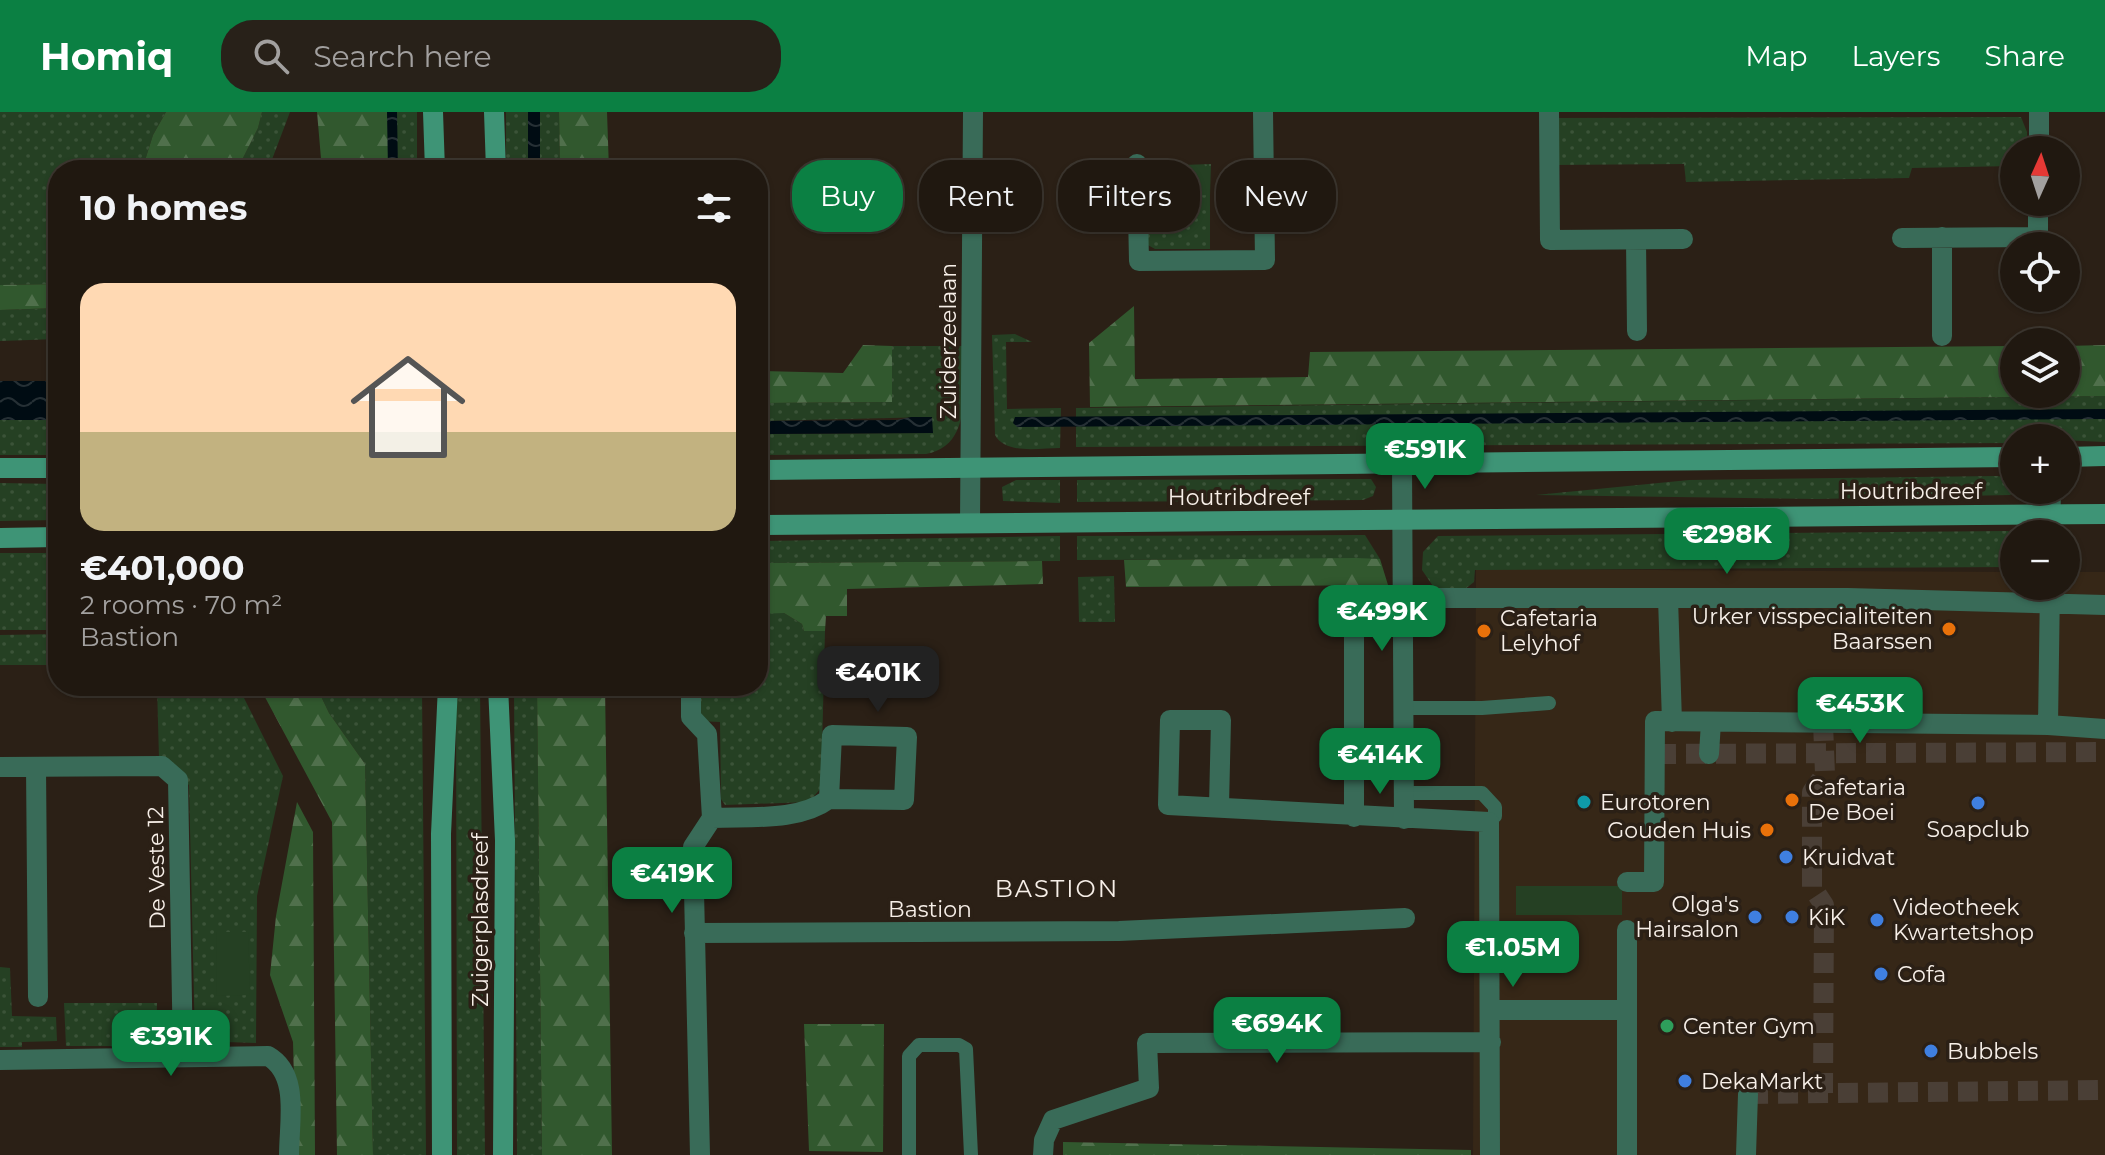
<!DOCTYPE html>
<html lang="en">
<head>
<meta charset="utf-8">
<style>
	:root { --surface:#201810; --page:#282119; --text:#f1f3f6; --muted:#a2a09f; --line:#3d3730; --accent:#0b8043 }
	body { margin:0; font-family:Montserrat,sans-serif; background:var(--page); color:var(--text); height:100vh; display:flex; flex-direction:column; font-size:30px; white-space:nowrap }
	* { box-sizing:border-box; margin:0 }
	p { font-size:26px; color:var(--muted) }
	.icon { flex:none; width:44px; height:44px; fill:none; stroke:currentColor; stroke-width:2; stroke-linecap:round; stroke-linejoin:round }
	.map { position:relative; flex:1; overflow:hidden }
	.panel { position:absolute; left:48px; top:48px; width:720px; height:536px; display:flex; flex-direction:column; background:var(--surface); border-radius:32px; box-shadow:0 2px 6px #0004,0 0 0 2px var(--line) }
	.panel>* { flex:none }
	.guide { position:absolute; left:792px; top:48px; width:760px; height:72px; display:flex; gap:16px }
	.needle { width:52px; rotate:3deg }
	.controls { position:absolute; left:2000px; top:24px; display:grid; gap:16px }
	.controls a { display:grid; place-items:center; width:80px; height:80px; border-radius:50%; background:var(--surface); box-shadow:0 2px 6px #0004,0 0 0 2px var(--line); font-size:40px }
	.price { position:absolute; translate:-50% -68px; padding:0 18px; border-radius:16px; background:var(--accent); color:#fff; font-size:26px; line-height:52px; filter:drop-shadow(0 2px 4px #0008) }
	.price::after { content:''; position:absolute; left:50%; top:48px; width:24px; height:18px; margin-left:-12px; background:inherit; clip-path:polygon(0 0,100% 0,50% 100%) }
	.price.active { background:#222; color:#fff }
	ul { padding:0; list-style:none }
	li { display:grid; align-content:center; gap:16px; height:424px; padding:0 32px }
	li+li { border-top:2px solid var(--line) }
	li span { display:grid; place-items:center; height:248px; border-radius:24px; color:#555 }
	li>.icon { margin-inline-start:auto }
	span .icon { width:144px; height:144px; fill:#fffc; stroke-width:1 }
	li b { font-size:34px }
	h2 { display:flex; justify-content:space-between; align-items:center; height:96px; padding:0 32px; font-size:34px }
	.tag { padding:0 28px; border-radius:32px; background:var(--surface); box-shadow:0 2px 6px #0004,0 0 0 2px var(--line); font-size:28px; line-height:72px }
	.tag.active { background:var(--accent); color:#fff }
	header { display:flex; align-items:center; gap:48px; box-sizing:border-box; height:112px; padding:0 40px; background:var(--accent); color:#fff }
	header strong { font-size:38px }
	nav { display:flex; gap:44px; margin-inline-start:auto; font-size:28px }
	.search { width:560px; height:72px; background:var(--page); display:flex; align-items:center; gap:20px; box-sizing:border-box; padding:0 28px; border-radius:32px; color:var(--muted); font-size:30px }
	.map>svg:first-child { display:block }
</style>
</head>
<body>
<header>
<strong>Homiq</strong>
<div class="search"><svg class="icon" aria-label="search" viewBox="0 0 24 24"><circle cx="10" cy="10" r="6"/><path d="M15 15l6 6"/></svg>Search here</div>
<nav><a>Map</a><a>Layers</a><a>Share</a></nav>
</header>
<div class="map">
<svg width="2105" height="1043" viewBox="0 0 2105 1043">
	<defs>
		<pattern id="grass-dots" width="8" height="8" patternUnits="userSpaceOnUse" patternTransform="scale(2)"><rect width="8" height="8" fill="#254023"/><path d="M2 2h.1M6 6h.1" fill="none" stroke="#3b5338" stroke-width="1.8" stroke-linecap="round"/></pattern>
		<pattern id="forest-firs" width="22" height="20" patternUnits="userSpaceOnUse" patternTransform="scale(2)"><rect width="22" height="20" fill="#31582e"/><path d="M5 1l3.5 6h-7zM16 11l3.5 6h-7z" fill="#50704c"/></pattern>
		<pattern id="park-tufts" width="24" height="20" patternUnits="userSpaceOnUse" patternTransform="scale(2)"><rect width="24" height="20" fill="#254023"/><path d="M3 7l-1-3M5 7V3M7 7l1-3M15 17l-1-3M17 17v-4M19 17l1-3" fill="none" stroke="#3b5338"/></pattern>
		<pattern id="water-waves" width="16" height="10" patternUnits="userSpaceOnUse" patternTransform="scale(2)"><rect width="16" height="10" fill="#000c13"/><path d="M0 5q4-4 8 0t8 0" fill="none" stroke="#263035"/></pattern>
	</defs>
	<rect width="100%" height="100%" fill="#2b2016"/>
	<!-- built -->
	<path fill="#362717" d="M 1476,457 L 2014,460 L 2014,474 L 2066,474 L 2066,460 L 2105,460 L 2105,1043 L 1473,1043 Z"/>
	<!-- grass -->
	<path fill="url(#grass-dots)" d="M 0,0 L 166,0 L 153,23 L 142,58 L 58,58 L 58,172 L 0,173 Z
		M 262,0 L 290,0 L 268,58 L 237,58 L 258,16 Z
		M 389,0 L 417,0 L 417,58 L 390,58 Z
		M 506,0 L 528,0 L 528,58 L 506,58 Z
		M 540,0 L 559,0 L 560,58 L 540,58 Z
		M 2021,5 L 2027,20 L 2027,38 L 2014,38 L 2014,54 L 1912,56 L 1909,66 L 1686,70 L 1684,52 L 1551,53 L 1556,6 Z
		M 1146,53 L 1182,53 L 1182,83 L 1210,83 L 1210,137 L 1155,137 L 1146,132 L 1146,116 L 1170,115 L 1169,67 L 1146,67 Z
		M 58,196 L 58,227 L 0,229 L 0,198 Z
		M 1015,222 L 1032,230 L 1006,230 L 1007,297 L 1061,296 L 1060,336 C 1040,336 1006,343 995,323 L 992,223 Z
		M 892,234 L 962,234 C 962,272 975,333 926,342 L 758,343 L 758,322 L 932,321 L 932,305 L 758,309 L 758,291 L 892,290 Z
		M 2105,284 L 2105,330 L 2014,326 L 2014,331 L 1076,335 L 1076,296 Z
		M 0,308 L 58,308 L 58,343 L 0,343 Z
		M 1996,364 L 2014,366 L 2014,378 L 2017,378 L 2010,383 L 1818,387 L 1536,383 L 1689,368 Z
		M 1371,367 L 1376,375 L 1373,384 L 1363,388 L 1077,390 L 1077,368 Z
		M 1016,368 L 1060,368 L 1060,391 L 1003,389 L 1002,375 Z
		M 0,371 L 58,372 L 58,408 L 0,409 Z
		M 2007,419 L 2026,422 L 2014,422 L 2014,455 L 1475,458 L 1474,470 L 1460,481 L 1435,477 L 1422,458 L 1423,440 L 1438,424 Z
		M 1365,423 L 1380,447 L 1077,448 L 1077,424 Z
		M 1060,424 L 1060,449 L 758,451 L 758,429 Z
		M 0,441 L 58,441 L 58,518 L 0,518 Z
		M 1114,464 L 1115,510 L 1079,510 L 1078,465 Z
		M 763,499 L 784,501 L 802,512 L 804,519 L 825,519 L 821,676 L 809,690 L 725,693 L 721,687 L 720,610 L 698,609 L 698,574 L 758,574 L 758,502 Z
		M 58,522 L 58,553 L 0,553 L 0,523 Z
		M 157,574 L 238,574 L 283,664 L 257,784 L 256,931 L 195,929 L 189,673 L 159,646 Z
		M 316,574 L 422,574 L 426,1043 L 373,1043 L 365,652 L 329,601 Z
		M 456,574 L 480,574 L 485,1043 L 457,1043 Z
		M 514,574 L 537,574 L 542,1043 L 517,1043 Z
		M 0,855 L 10,856 L 12,904 L 56,905 L 57,929 L 22,930 L 22,935 L 0,935 Z
		M 64,891 L 157,891 L 156,934 L 66,934 Z"/>
	<!-- forest -->
	<path fill="url(#forest-firs)" d="M 166,0 L 262,0 L 258,16 L 237,58 L 142,58 L 153,23 Z
		M 317,0 L 389,0 L 390,58 L 322,58 Z
		M 559,0 L 607,0 L 609,58 L 560,58 Z
		M 58,172 L 58,196 L 0,198 L 0,173 Z
		M 1134,194 L 1135,267 L 1308,265 L 1310,240 L 2014,234 L 2014,282 L 2066,282 L 2066,234 L 2105,233 L 2105,284 L 1090,295 L 1089,231 Z
		M 863,233 L 892,234 L 892,290 L 758,291 L 758,259 L 843,261 Z
		M 1356,446 L 1380,447 L 1388,473 L 1126,475 L 1124,448 Z
		M 1042,449 L 1043,472 L 847,477 L 847,504 L 826,504 L 825,519 L 804,519 L 802,512 L 784,501 L 758,502 L 758,451 Z
		M 259,574 L 316,574 L 329,601 L 365,652 L 373,1043 L 337,1043 L 332,710 Z
		M 537,574 L 605,574 L 612,1043 L 542,1043 Z
		M 297,690 L 313,720 L 315,1043 L 296,1043 L 293,930 L 270,863 L 276,804 Z
		M 804,912 L 884,912 L 883,1040 L 809,1039 Z
		M 1063,1030 L 1471,1038 L 1471,1043 L 1063,1043 Z"/>
	<!-- park -->
	<path fill="url(#park-tufts)" d="M 1211,52 L 1210,83 L 1182,84 L 1182,53 Z"/>
	<!-- garden -->
	<path fill="#254023" d="M 1516,774 L 1622,774 L 1622,803 L 1516,803 Z
		M 216,820 L 248,820 L 250,883 L 217,884 Z"/>
	<!-- water -->
	<path fill="url(#water-waves)" d="M 387,0 L 397,0 L 398,58 L 388,58 Z
		M 528,0 L 540,0 L 540,58 L 528,58 Z
		M 0,269 L 58,269 L 58,308 L 0,308 Z
		M 2105,297 L 2105,307 L 1017,315 L 1013,311 L 1015,305 Z
		M 911,305 L 932,305 L 933,321 L 758,322 L 758,309 L 897,308 Z"/>
	<g fill="none" stroke-linecap="round" stroke-linejoin="round">
		<!-- street-tunnel -->
		<path stroke="#4a3f36" stroke-width="20" stroke-dasharray="20 10" stroke-linecap="butt" d="M 1656,642 L 2105,640
			M 1823,981 L 1824,793 L 1812,775 L 1812,680 L 1825,662 L 1823,611
			M 1748,982 L 2105,978"/>
		<!-- lane -->
		<path stroke="#396b58" stroke-width="14" d="M 1404,596 L 1482,596 L 1549,591
			M 1403,681 L 1482,681 L 1495,695 L 1495,704
			M 909,1043 L 909,944 L 919,933 L 959,933 L 966,937 L 971,1043"/>
		<!-- street -->
		<path stroke="#396b58" stroke-width="20" d="M 1549,0 L 1550,128 L 1683,127
			M 2039,38 L 2039,0
			M 1137,52 L 1139,149 L 1265,148 L 1263,0
			M 1902,126 L 2038,125 L 2038,90
			M 1636,128 L 1637,219
			M 1942,224 L 1942,125
			M 1402,352 L 1404,707
			M 970,411 L 973,0
			M 2050,422 L 2051,378
			M 1404,486 L 1848,486 L 2105,493
			M 1668,486 L 1672,610
			M 1354,491 L 1354,705
			M 691,574 L 691,605 L 707,622 L 712,706 L 693,735 L 700,1043
			M 2048,613 L 2050,474
			M 1709,642 L 1711,610
			M 0,655 L 162,654 L 178,668 L 183,944
			M 36,655 L 38,885
			M 1219,694 L 1221,608 L 1170,608 L 1168,693 L 1489,710 L 1490,1043
			M 712,706 C 749,704 798,710 829,687 L 832,623 L 907,625 L 904,688 L 829,687
			M 1627,770 L 1654,770 L 1655,609 L 2048,613 L 2105,617
			M 694,821 L 1119,819 L 1405,806
			M 1491,898 L 1627,898
			M 0,948 L 268,944 C 300,962 289,1010 289,1043
			M 1627,1042 L 1627,818
			M 1043,1043 L 1044,1028 L 1053,1008 L 1149,976 L 1147,931 L 1491,930
			M 1746,1043 L 1748,982"/>
		<!-- secondary -->
		<path stroke="#3e9476" stroke-width="20" d="M 433,0 L 435,58
			M 494,0 L 496,58
			M 2066,345 L 2105,344
			M 0,356 L 58,356
			M 758,358 L 2014,345
			M 758,413 L 2105,402
			M 0,426 L 58,425
			M 498,574 L 505,728 L 503,1043
			M 442,1043 L 441,722 L 448,574"/>
	</g>
	<!-- markers -->
	<g fill="#e8710a" stroke="#2b2016" stroke-width="3">
		<circle cx="1949" cy="517" r="8"/>
		<circle cx="1484" cy="519" r="8"/>
		<circle cx="1792" cy="688" r="8"/>
		<circle cx="1767" cy="718" r="8"/>
	</g>
	<circle fill="#0f9aa8" stroke="#2b2016" stroke-width="3" cx="1584" cy="690" r="8"/>
	<g fill="#3f7fe0" stroke="#2b2016" stroke-width="3">
		<circle cx="1978" cy="691" r="8"/>
		<circle cx="1786" cy="745" r="8"/>
		<circle cx="1755" cy="805" r="8"/>
		<circle cx="1792" cy="805" r="8"/>
		<circle cx="1877" cy="808" r="8"/>
		<circle cx="1881" cy="862" r="8"/>
		<circle cx="1931" cy="939" r="8"/>
		<circle cx="1685" cy="969" r="8"/>
	</g>
	<circle fill="#2e9e5b" stroke="#2b2016" stroke-width="3" cx="1667" cy="914" r="8"/>
	<g text-anchor="middle" stroke-width="7" stroke-linejoin="round" paint-order="stroke">
		<!-- street labels -->
		<g font-size="22" fill="#f7efe8" stroke="#2b2016">
			<text transform="translate(948 229) rotate(-90)" y="8">Zuiderzeelaan</text>
			<text x="1911" y="387">Houtribdreef</text>
			<text x="1239" y="393">Houtribdreef</text>
			<text transform="translate(156 756) rotate(-91)" y="8">De Veste 12</text>
			<text x="930" y="805">Bastion</text>
			<text transform="translate(480 808) rotate(-90)" y="8">Zuigerplasdreef</text>
		</g>
		<!-- poi labels -->
		<g font-size="22" fill="#f7efe8" stroke="#2b2016" text-anchor="start">
			<text x="1933" y="512" text-anchor="end">Urker visspecialiteiten<tspan x="1933" dy="25">Baarssen</tspan></text>
			<text x="1500" y="514">Cafetaria<tspan x="1500" dy="25">Lelyhof</tspan></text>
			<text x="1808" y="683">Cafetaria<tspan x="1808" dy="25">De Boei</tspan></text>
			<text x="1600" y="698">Eurotoren</text>
			<text x="1978" y="725" text-anchor="middle">Soapclub</text>
			<text x="1751" y="726" text-anchor="end">Gouden Huis</text>
			<text x="1802" y="753">Kruidvat</text>
			<text x="1739" y="800" text-anchor="end">Olga's<tspan x="1739" dy="25">Hairsalon</tspan></text>
			<text x="1893" y="803">Videotheek<tspan x="1893" dy="25">Kwartetshop</tspan></text>
			<text x="1808" y="813">KiK</text>
			<text x="1897" y="870">Cofa</text>
			<text x="1683" y="922">Center Gym</text>
			<text x="1947" y="947">Bubbels</text>
			<text x="1701" y="977">DekaMarkt</text>
		</g>
		<!-- neighbourhood labels -->
		<g font-size="24" letter-spacing="2" fill="#f7efe8" stroke="#2b2016">
			<text x="1057" y="785">BASTION</text>
		</g>
	</g>
</svg>
<div class="controls">
<a><svg class="needle" viewBox="-14 -14 28 28"><path d="M0-13l5 13h-10z" fill="#e53935"/><path d="M0 13l5-13h-10z" fill="#a2a09f"/></svg></a>
<a><svg class="icon" aria-label="locate" viewBox="0 0 24 24"><circle cx="12" cy="12" r="6"/><path d="M12 2v4M12 18v4M2 12h4M18 12h4"/></svg></a>
<a><svg class="icon" aria-label="layers" viewBox="0 0 24 24"><path d="M12 4l9 5-9 5-9-5zM3 14l9 5 9-5"/></svg></a>
<a>+</a>
<a>−</a>
</div>
<b class="price" style="left:1425px;top:379px">€591K</b>
<b class="price" style="left:1727px;top:464px">€298K</b>
<b class="price" style="left:1382px;top:541px">€499K</b>
<b class="price active" style="left:878px;top:602px">€401K</b>
<b class="price" style="left:1860px;top:633px">€453K</b>
<b class="price" style="left:1380px;top:684px">€414K</b>
<b class="price" style="left:672px;top:803px">€419K</b>
<b class="price" style="left:1513px;top:877px">€1.05M</b>
<b class="price" style="left:1277px;top:953px">€694K</b>
<b class="price" style="left:171px;top:966px">€391K</b>
<div class="guide">
<a class="tag active">Buy</a>
<a class="tag">Rent</a>
<a class="tag">Filters</a>
<a class="tag">New</a>
</div>
<section class="panel">
<h2>10 homes<svg class="icon" aria-label="filters" viewBox="0 0 24 24"><path d="M4 7h16M4 17h16"/><circle cx="9" cy="7" r="2"/><circle cx="15" cy="17" r="2"/></svg></h2>
<ul>
<li><span style="background:linear-gradient(#ffd9b3 60%,#c2b280 0)"><svg class="icon" aria-label="home" viewBox="0 0 24 24"><path d="M3 11l9-7 9 7M6 9v11h12V9"/></svg></span><div><b>€401,000</b><p>2 rooms · 70 m²</p><p>Bastion</p></div></li>
</ul>
</section>
</div>
</body>
</html>
